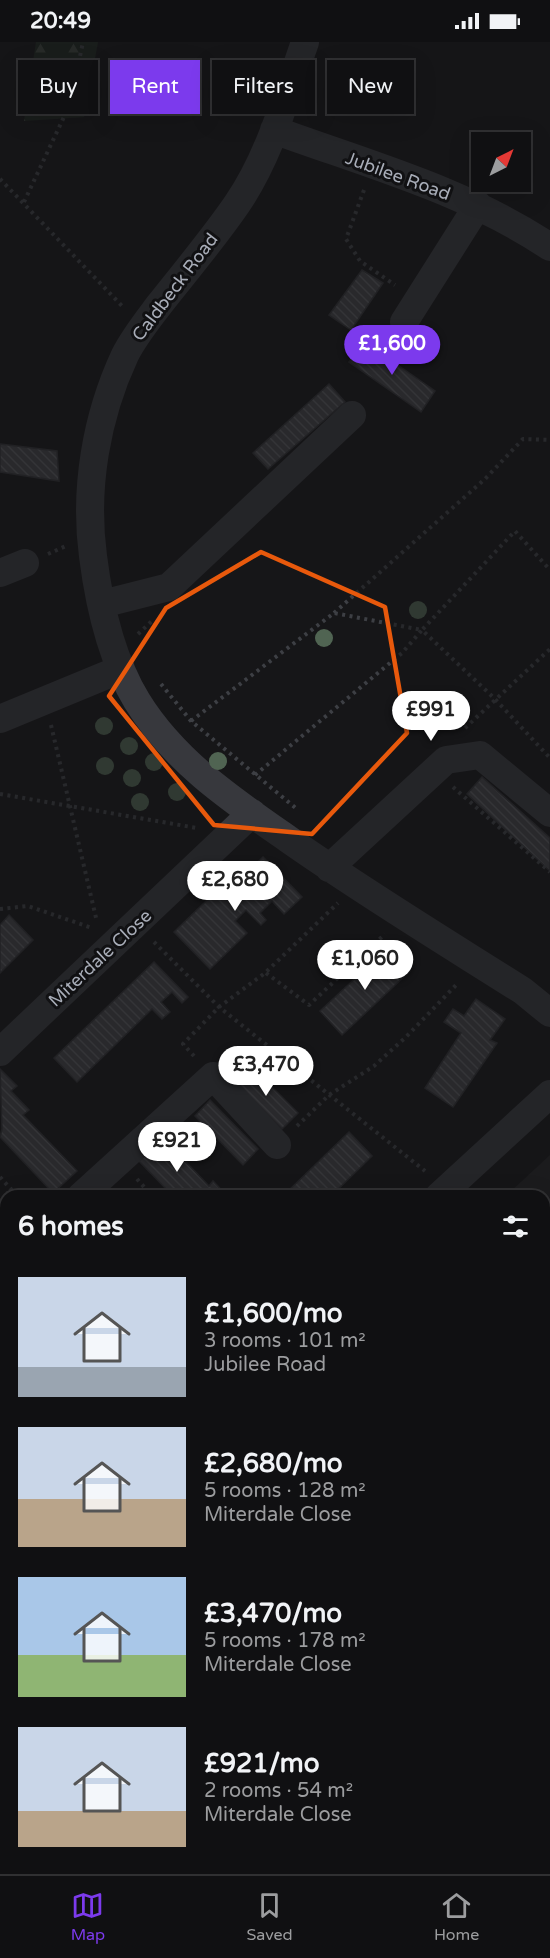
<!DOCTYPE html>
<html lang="en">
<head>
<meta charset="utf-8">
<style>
	:root { --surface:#101012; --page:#19191b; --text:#f1f3f6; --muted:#9c9d9f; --line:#303032; --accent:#7c3aed }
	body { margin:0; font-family:"Varela Round",sans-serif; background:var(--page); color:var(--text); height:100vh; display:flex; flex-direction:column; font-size:22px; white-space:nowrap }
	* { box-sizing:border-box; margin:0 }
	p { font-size:20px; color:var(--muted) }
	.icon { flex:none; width:33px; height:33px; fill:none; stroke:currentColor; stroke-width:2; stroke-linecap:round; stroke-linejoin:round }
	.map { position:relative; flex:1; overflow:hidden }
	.drawer { position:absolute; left:0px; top:1148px; width:550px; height:686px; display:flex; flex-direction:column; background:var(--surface); border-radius:18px 18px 0 0; box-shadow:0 6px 24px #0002,0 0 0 2px var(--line) }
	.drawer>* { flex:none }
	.hud { position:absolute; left:18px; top:18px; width:514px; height:54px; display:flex; gap:12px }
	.needle { width:39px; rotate:42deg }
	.buttons { position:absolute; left:471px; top:90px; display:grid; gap:12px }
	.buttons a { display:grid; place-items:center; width:60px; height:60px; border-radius:0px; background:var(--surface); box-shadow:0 6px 24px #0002,0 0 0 2px var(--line); font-size:30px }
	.price { position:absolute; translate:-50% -51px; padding:0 14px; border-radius:21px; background:#fff; color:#222; font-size:20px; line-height:39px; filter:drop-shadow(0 2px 3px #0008) }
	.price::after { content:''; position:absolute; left:50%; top:36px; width:18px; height:14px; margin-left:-9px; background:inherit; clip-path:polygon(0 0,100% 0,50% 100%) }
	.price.on { background:var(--accent); color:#fff }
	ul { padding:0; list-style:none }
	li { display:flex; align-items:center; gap:18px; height:150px; padding:0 18px }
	li span { display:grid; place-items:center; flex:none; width:168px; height:120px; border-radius:0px; color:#555 }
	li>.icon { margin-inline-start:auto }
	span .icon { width:72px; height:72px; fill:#fffc; stroke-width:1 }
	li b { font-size:26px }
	h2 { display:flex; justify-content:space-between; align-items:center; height:72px; padding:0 18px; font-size:26px }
	.pill { padding:0 21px; border-radius:0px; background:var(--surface); box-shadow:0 6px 24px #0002,0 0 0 2px var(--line); font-size:21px; line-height:54px }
	.pill.on { background:var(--accent); color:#fff }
	.status { display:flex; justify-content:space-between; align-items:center; height:42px; padding:0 30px; background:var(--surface); direction:ltr }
	.status svg { height:16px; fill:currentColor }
	.menu { display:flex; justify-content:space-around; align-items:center; height:84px; border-top:2px solid var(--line); background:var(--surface); font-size:16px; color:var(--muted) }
	.menu a { display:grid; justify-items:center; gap:3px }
	.menu .on { color:var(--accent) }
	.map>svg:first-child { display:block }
</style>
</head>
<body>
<div class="status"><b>20:49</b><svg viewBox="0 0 49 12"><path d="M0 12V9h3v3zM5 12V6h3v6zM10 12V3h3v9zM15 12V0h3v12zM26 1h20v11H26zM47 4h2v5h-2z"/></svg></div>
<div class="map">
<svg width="550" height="1832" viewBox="0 0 550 1832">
	<defs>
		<pattern id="forest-firs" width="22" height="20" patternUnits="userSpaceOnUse" patternTransform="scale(1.5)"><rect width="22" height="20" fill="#1e261f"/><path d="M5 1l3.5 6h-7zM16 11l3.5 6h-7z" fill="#3c433d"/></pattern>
		<pattern id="building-back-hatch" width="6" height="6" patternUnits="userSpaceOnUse" patternTransform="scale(1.5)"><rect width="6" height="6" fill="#404145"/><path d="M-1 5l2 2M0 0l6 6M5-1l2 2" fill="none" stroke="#595a5e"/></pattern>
	</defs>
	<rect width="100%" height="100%" fill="#161618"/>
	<!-- built -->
	<path fill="#222225" d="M 550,1113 L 550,1832 L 0,1832 L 0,1648 L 6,1642 L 6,1827 L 544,1827 L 544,1154 L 507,1153 Z"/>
	<!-- forest -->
	<path fill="url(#forest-firs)" d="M 36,0 L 98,0 L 84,75 L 24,79 Z"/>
	<!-- building -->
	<path fill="url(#building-back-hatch)" stroke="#303034" stroke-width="1.5" d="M 362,228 L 383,241 L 351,288 L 329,273 Z
		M 363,299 L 435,349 L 421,370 L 349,320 Z
		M 329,342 L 345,360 L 268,427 L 253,411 Z
		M 0,402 L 57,409 L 59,439 L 0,430 Z
		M 482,735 L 550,796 L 550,829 L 467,752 Z
		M 263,815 L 302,855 L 284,872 L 272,859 L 260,871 L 266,878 L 261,883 L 246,868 L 235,879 L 247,891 L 210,927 L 174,890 L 229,837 L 235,842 Z
		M 9,873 L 33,898 L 0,931 L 0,883 Z
		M 388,906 L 410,929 L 342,993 L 320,969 Z
		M 154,920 L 188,955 L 182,961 L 172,950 L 161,960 L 170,970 L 162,977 L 152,967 L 77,1040 L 54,1016 Z
		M 476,957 L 505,977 L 490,998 L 497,1001 L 453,1065 L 425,1046 L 461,991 L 444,980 L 453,967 L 464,974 Z
		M 250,1023 L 298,1071 L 282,1087 L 234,1039 Z
		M 0,1027 L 17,1044 L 11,1049 L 29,1068 L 23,1073 L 77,1129 L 53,1151 L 0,1095 L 2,1087 Z
		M 210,1058 L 258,1107 L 243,1123 L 195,1074 Z
		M 349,1090 L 372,1114 L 331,1154 L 283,1154 Z
		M 163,1096 L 209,1144 L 213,1139 L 227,1154 L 173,1154 L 139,1119 Z
		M 6,1263 L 6,1307 L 2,1311 L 6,1316 L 6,1332 L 0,1338 L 0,1269 Z
		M 6,1381 L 6,1409 L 0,1402 L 0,1386 Z"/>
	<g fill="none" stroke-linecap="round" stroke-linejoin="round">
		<!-- path -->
		<path stroke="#3d3f44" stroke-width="4" stroke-dasharray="3 4.5" stroke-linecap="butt" d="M 0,137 L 124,266
			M 364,148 L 346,197 L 360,219 L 395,243
			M 24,160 L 70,62 L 83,0
			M 48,512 L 66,504
			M 334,571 L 485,437 L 523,397 L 550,398
			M 138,592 L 152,579
			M 161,642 L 191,679 L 298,768
			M 191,679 L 334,571 L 422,588 L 515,489 L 550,528
			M 51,683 L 97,880
			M 465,686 L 550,607
			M 255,733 L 402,611 L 422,588 L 495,657 L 550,716
			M 453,745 L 550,830
			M 0,752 L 197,786
			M 0,867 L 28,864 L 92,886
			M 154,900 L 219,965 L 425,1129
			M 266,931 L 309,963 L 385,892
			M 194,1014 L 183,1002 L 219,965 L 265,931 L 338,861
			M 297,1084 L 329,1053 L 374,1024 L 406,995 L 458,941
			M 0,1135 L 17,1154
			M 137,1137 L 152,1154
			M 544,1488 L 550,1488"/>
		<!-- minor -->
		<path stroke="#37383d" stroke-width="28" d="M 305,0 C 286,54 270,114 237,162 C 213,197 185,230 159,263 C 147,279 134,295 125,313 C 96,375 84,447 93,514 C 99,562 112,618 137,659 C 174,719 232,758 288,797 C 365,851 444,899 523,949 L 550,971
			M 274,88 C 367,122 467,149 550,205
			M 404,280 L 478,163
			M 0,531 L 25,521
			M 102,562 L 169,545 L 352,373
			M 0,677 L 121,627
			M 329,826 L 446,718 L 480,713 L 550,771
			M 0,1010 L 252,771
			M 81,1154 L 213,1034 L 277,1103
			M 439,1154 L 550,1052
			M 0,1210 L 6,1221
			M 0,1417 L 6,1424
			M 0,1570 L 6,1564"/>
	</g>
	<!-- trees -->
	<g fill="#506452">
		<circle cx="418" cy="568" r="9"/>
		<circle cx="324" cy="596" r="9"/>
		<circle cx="104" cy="684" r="9"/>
		<circle cx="129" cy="704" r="9"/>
		<circle cx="218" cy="719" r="9"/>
		<circle cx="154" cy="720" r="9"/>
		<circle cx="105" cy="724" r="9"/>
		<circle cx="132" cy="736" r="9"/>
		<circle cx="177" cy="750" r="9"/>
		<circle cx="140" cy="760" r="9"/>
	</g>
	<!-- marked area -->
	<path d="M0 0H550V1832H0ZM 261,510 L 385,565 L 407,691 L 312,792 L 214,783 L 109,654 L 166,566 Z" fill="#161618" fill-opacity=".55" fill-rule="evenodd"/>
	<path fill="none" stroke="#e8590c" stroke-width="4.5" stroke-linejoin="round" d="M 261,510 L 385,565 L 407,691 L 312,792 L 214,783 L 109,654 L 166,566 Z"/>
	<g text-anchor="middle" stroke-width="6" stroke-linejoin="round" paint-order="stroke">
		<!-- street labels -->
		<g font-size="18" fill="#a8adb8" stroke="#111113">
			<text transform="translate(398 134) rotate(20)" y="6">Jubilee Road</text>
			<text transform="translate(175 245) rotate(-53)" y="6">Caldbeck Road</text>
			<text transform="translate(100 916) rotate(-43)" y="6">Miterdale Close</text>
		</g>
	</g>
</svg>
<div class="buttons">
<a><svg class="needle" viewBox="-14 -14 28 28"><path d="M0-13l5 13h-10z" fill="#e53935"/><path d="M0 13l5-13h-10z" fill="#9c9d9f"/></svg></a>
</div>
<b class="price on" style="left:392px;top:334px">£1,600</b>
<b class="price" style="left:431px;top:700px">£991</b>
<b class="price" style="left:235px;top:870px">£2,680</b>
<b class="price" style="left:365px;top:949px">£1,060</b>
<b class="price" style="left:266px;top:1055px">£3,470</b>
<b class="price" style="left:177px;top:1131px">£921</b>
<div class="hud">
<a class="pill">Buy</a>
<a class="pill on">Rent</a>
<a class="pill">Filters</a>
<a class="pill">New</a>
</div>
<section class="drawer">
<h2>6 homes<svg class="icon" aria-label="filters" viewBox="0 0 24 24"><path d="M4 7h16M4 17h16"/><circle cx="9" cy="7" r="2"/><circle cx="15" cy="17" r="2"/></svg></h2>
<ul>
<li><span style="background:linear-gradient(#c9d6e8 75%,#9aa5b1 0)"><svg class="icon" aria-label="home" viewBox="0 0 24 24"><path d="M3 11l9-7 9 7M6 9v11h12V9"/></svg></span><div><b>£1,600/mo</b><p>3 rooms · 101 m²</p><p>Jubilee Road</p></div></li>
<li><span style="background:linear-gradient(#c9d6e8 60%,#b9a48a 0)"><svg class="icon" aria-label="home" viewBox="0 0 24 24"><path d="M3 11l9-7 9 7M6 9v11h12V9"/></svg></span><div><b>£2,680/mo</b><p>5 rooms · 128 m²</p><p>Miterdale Close</p></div></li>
<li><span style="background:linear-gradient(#a9c7e8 65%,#8fb573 0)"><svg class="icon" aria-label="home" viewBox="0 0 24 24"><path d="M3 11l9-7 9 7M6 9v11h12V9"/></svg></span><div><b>£3,470/mo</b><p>5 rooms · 178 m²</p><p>Miterdale Close</p></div></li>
<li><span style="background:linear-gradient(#c9d6e8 70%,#b9a48a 0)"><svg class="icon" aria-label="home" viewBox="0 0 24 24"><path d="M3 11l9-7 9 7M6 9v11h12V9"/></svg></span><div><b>£921/mo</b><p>2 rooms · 54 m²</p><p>Miterdale Close</p></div></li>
</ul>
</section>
</div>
<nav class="menu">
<a class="on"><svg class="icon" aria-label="map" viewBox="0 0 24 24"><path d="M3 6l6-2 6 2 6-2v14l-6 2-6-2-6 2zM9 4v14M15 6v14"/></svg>Map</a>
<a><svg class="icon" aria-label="saved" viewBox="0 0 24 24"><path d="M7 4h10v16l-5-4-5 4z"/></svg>Saved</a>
<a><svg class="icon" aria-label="home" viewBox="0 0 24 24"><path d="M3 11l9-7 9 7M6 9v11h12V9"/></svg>Home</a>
</nav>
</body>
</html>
